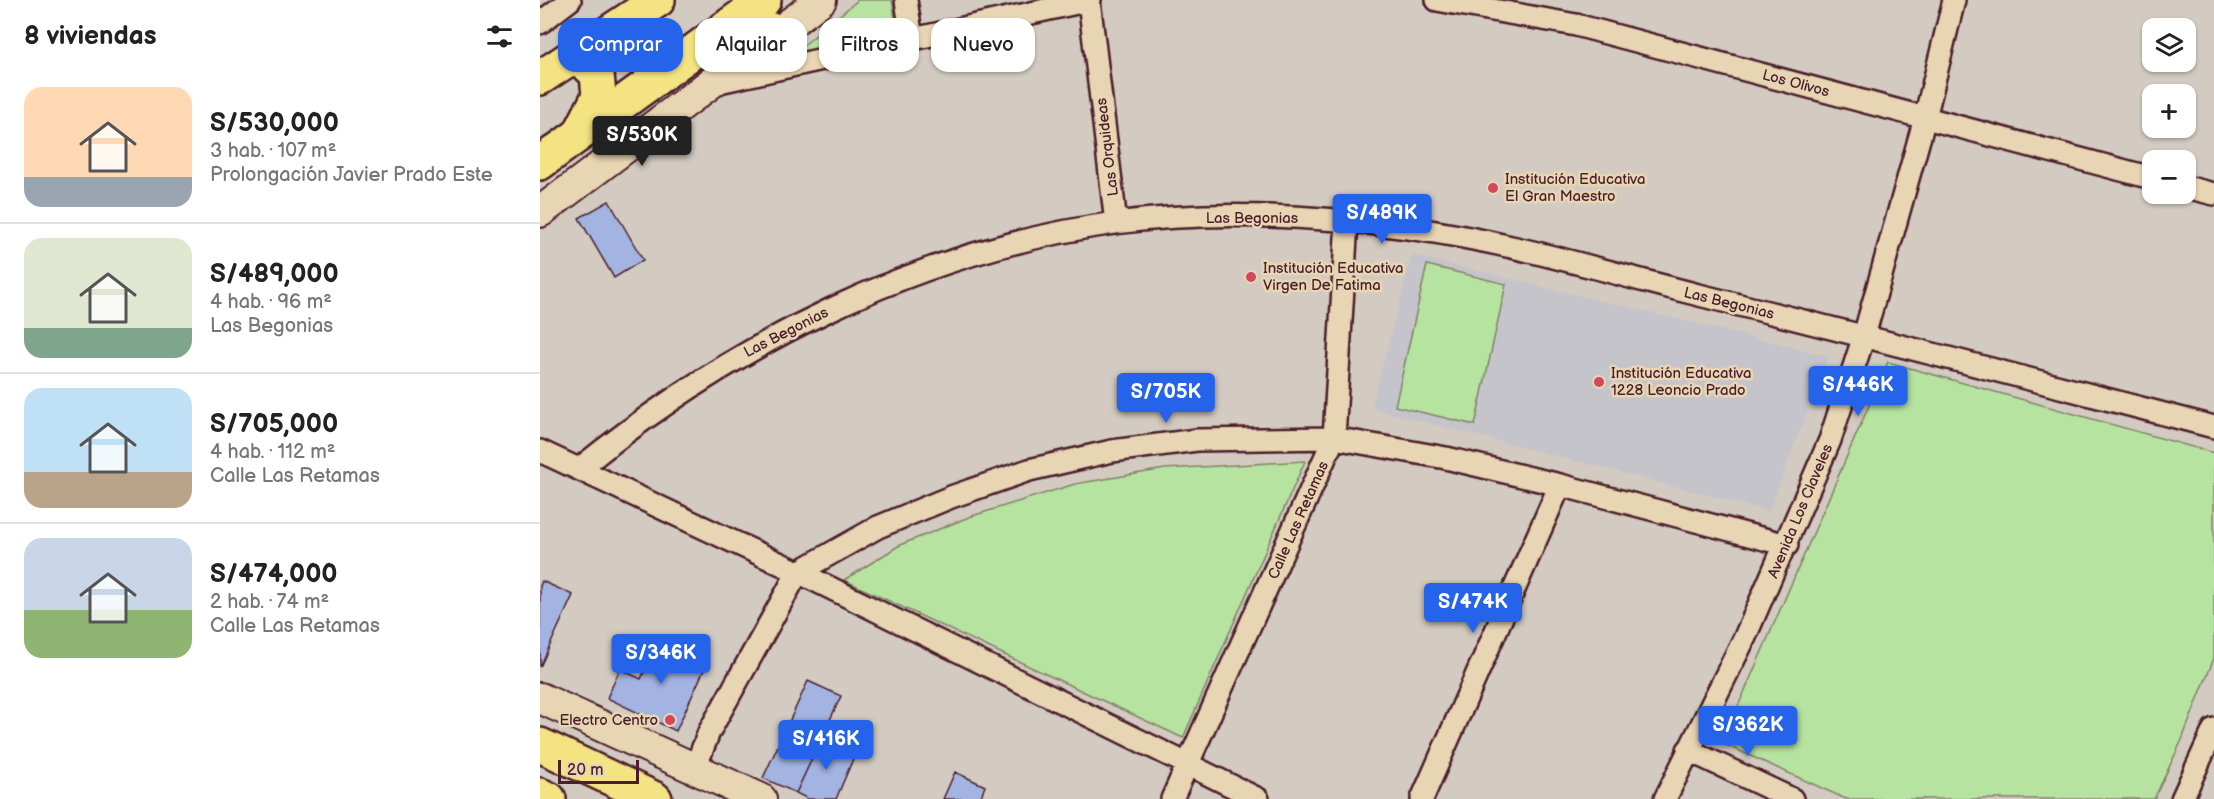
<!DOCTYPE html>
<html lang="es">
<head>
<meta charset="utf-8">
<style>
	:root { --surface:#fff; --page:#f6f6f6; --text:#222; --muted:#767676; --line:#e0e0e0; --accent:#2563eb }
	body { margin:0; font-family:"Balsamiq Sans",sans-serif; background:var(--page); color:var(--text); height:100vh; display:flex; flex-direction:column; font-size:22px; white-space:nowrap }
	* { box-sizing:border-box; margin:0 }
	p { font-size:20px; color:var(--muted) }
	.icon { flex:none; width:33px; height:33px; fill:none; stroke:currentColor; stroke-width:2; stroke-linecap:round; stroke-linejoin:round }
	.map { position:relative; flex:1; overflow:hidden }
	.side { display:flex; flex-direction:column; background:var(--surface); width:540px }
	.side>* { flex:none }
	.hud { position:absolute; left:18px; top:18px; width:570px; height:54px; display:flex; gap:12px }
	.fabs { position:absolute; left:1602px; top:18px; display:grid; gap:12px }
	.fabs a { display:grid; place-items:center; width:54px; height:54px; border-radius:12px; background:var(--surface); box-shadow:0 2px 4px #0004; font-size:30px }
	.scale { position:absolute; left:18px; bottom:15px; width:81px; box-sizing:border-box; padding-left:6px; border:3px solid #4a1f2b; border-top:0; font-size:16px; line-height:21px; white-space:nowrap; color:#4a1f2b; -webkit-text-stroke:4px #e8d5b3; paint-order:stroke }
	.price { position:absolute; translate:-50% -51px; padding:0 14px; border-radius:6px; background:var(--accent); color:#fff; font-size:20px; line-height:39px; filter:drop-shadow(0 2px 3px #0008) }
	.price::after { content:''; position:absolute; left:50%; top:36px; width:18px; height:14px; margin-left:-9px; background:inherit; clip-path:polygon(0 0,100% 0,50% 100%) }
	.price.selected { background:#222; color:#fff }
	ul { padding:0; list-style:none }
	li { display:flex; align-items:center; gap:18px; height:150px; padding:0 24px }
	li+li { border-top:2px solid var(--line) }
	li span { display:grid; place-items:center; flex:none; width:168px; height:120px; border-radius:18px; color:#555 }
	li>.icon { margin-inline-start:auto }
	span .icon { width:72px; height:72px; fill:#fffc; stroke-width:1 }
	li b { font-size:26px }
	h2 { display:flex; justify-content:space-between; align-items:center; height:72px; padding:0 24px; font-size:26px }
	.tag { padding:0 21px; border-radius:18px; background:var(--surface); box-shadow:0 2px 4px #0004; font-size:21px; line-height:54px }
	.tag.selected { background:var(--accent); color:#fff }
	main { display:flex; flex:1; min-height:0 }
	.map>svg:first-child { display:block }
</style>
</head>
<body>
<main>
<section class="side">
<h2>8 viviendas<svg class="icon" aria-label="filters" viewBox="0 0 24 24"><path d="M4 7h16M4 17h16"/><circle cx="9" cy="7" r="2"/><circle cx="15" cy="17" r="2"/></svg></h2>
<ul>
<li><span style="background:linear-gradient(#ffd9b3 75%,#9aa5b1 0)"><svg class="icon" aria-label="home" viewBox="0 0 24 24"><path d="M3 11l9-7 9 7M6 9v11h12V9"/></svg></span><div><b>S/530,000</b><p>3 hab. · 107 m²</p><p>Prolongación Javier Prado Este</p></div></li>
<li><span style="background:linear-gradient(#dfe7d0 75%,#7fa58c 0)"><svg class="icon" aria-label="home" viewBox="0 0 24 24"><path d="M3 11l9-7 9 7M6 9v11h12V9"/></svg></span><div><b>S/489,000</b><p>4 hab. · 96 m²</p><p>Las Begonias</p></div></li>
<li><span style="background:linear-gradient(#bfe0f5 70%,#b9a48a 0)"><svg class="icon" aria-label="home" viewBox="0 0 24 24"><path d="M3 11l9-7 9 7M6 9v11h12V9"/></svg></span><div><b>S/705,000</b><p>4 hab. · 112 m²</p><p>Calle Las Retamas</p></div></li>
<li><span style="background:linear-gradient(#c9d6e8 60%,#8fb573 0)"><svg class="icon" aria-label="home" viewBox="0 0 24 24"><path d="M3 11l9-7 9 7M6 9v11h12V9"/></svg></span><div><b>S/474,000</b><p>2 hab. · 74 m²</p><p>Calle Las Retamas</p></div></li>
</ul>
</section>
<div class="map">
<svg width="1674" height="799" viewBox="0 0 1674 799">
	<rect width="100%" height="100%" fill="#d3cbc1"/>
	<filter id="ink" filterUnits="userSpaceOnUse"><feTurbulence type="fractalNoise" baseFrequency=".0167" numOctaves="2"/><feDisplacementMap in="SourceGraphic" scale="12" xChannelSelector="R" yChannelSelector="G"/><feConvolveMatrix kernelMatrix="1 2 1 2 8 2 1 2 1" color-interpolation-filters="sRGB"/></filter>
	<g filter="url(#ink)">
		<!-- built -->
		<path fill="#c5c4cb" d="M 872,255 L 1289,356 L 1229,511 L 831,408 Z"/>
		<!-- green -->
		<path fill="#b7e3a1" stroke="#808166" stroke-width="1.5" d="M 318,0 L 352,0 L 357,31 L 252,55 Z
			M 887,265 L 966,284 L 935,425 L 855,406 Z
			M 1348,362 L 1674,453 L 1674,658 L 1641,742 L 1614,799 L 1306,799 L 1182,743 Z
			M 765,461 L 643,738 L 304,580 L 360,545 L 429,517 L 535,484 L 625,469 Z"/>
		<!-- building -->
		<path fill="#a3b4e3" stroke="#4a1f2b" stroke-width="1.5" d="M 69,201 L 103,260 L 74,278 L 39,218 Z
			M 2,581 L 33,595 L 0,667 L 0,586 Z
			M 119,639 L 168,661 L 136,731 L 67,698 L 80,669 L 101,679 Z
			M 268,681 L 301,696 L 256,793 L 223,778 Z
			M 282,737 L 316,752 L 296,799 L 268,799 L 256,793 Z
			M 415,772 L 445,786 L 440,799 L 403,799 Z"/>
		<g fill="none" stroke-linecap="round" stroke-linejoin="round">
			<defs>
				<path id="street" d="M 366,0 L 372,39
					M 549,0 L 576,223
					M 897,0 L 1036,25 L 1612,178
					M 0,23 L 30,0
					M 179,82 L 550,0
					M 1646,187 L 1674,194
					M 0,451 L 258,572 L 718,799
					M 39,469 C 193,344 376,251 575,223 C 671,210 772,215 868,228 C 968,241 1066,272 1163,296 C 1334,338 1504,383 1674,427
					M 1148,750 L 1252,799
					M 155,768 L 169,732 L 258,572 L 338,527 L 411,497 L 489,470 L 572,451 L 657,440 L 794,438 L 906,458 L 1020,485 L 1247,545
					M 632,799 L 794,438 L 807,221
					M 882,799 L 1020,485
					M 1125,799 L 1205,637 L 1290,440 L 1324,336 L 1385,118 L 1414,0
					M 1642,799 L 1674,729"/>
				<path id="secondary" d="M 0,212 L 281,0
					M 0,698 L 221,799"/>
				<path id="primary" d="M 195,23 L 241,32
					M 29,59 L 43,61 L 57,74 L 59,96 L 40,133
					M 0,78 L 118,0
					M 0,163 L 224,0
					M 0,745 L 115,799
					M 0,795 L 9,799"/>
			</defs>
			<!-- street casing -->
			<use href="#street" stroke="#4a1f2b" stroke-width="26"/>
			<!-- secondary casing -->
			<use href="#secondary" stroke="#4a1f2b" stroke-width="34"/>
			<!-- primary casing -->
			<use href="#primary" stroke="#4a1f2b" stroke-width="38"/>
			<!-- street -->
			<use href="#street" stroke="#e8d5b3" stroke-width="21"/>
			<!-- secondary -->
			<use href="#secondary" stroke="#e8d5b3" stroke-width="30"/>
			<!-- primary -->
			<use href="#primary" stroke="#f4e382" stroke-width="33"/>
		</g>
	</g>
	<!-- markers -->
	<g fill="#d1495b" stroke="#e8d5b3" stroke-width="2">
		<circle cx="953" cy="188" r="6"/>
		<circle cx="711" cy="277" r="6"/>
		<circle cx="1059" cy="382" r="6"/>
		<circle cx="130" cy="720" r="6"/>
	</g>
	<g text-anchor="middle" stroke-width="5" stroke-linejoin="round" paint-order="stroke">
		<!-- street labels -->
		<g font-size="15" fill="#4a1f2b" stroke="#e8d5b3">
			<text transform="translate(1256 83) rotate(15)" y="5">Los Olivos</text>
			<text transform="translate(567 147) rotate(-97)" y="5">Las Orquideas</text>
			<text x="712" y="223">Las Begonias</text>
			<text transform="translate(1189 303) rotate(14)" y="5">Las Begonias</text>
			<text transform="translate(246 332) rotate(-27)" y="5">Las Begonias</text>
			<text transform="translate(1260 511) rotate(-67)" y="5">Avenida Los Claveles</text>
			<text transform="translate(758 520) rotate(-66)" y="5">Calle Las Retamas</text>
		</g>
		<!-- poi labels -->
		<g font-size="15" fill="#4a1f2b" stroke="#e8d5b3" text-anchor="start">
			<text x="965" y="184">Institución Educativa<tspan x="965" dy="17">El Gran Maestro</tspan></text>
			<text x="723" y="273">Institución Educativa<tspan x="723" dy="17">Virgen De Fatima</tspan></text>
			<text x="1071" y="378">Institución Educativa<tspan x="1071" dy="17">1228 Leoncio Prado</tspan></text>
			<text x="118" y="725" text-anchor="end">Electro Centro</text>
		</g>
	</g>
</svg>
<div class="fabs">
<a><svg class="icon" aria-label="layers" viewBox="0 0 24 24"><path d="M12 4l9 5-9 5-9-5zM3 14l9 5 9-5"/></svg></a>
<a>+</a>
<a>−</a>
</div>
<div class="scale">20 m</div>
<b class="price selected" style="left:102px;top:167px">S/530K</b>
<b class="price" style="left:842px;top:245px">S/489K</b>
<b class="price" style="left:1318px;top:417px">S/446K</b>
<b class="price" style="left:626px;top:424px">S/705K</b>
<b class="price" style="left:933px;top:634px">S/474K</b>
<b class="price" style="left:121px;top:685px">S/346K</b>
<b class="price" style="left:1208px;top:757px">S/362K</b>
<b class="price" style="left:286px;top:771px">S/416K</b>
<div class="hud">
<a class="tag selected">Comprar</a>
<a class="tag">Alquilar</a>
<a class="tag">Filtros</a>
<a class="tag">Nuevo</a>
</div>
</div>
</main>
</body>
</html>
